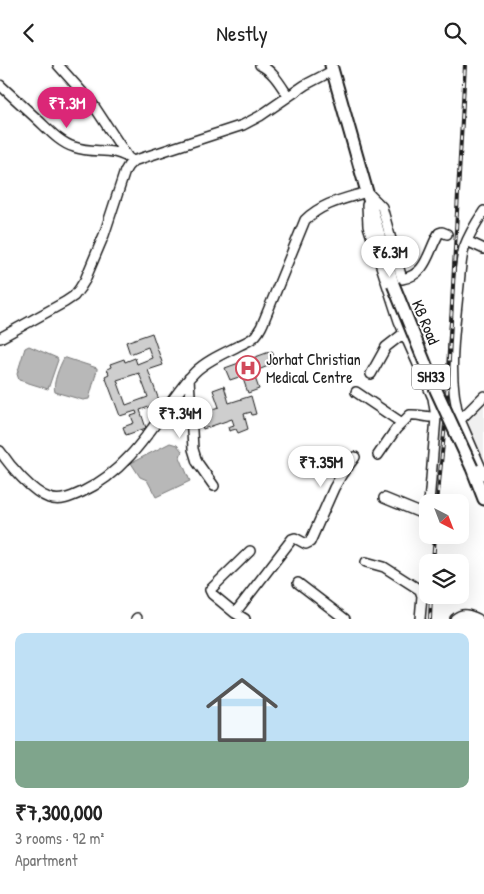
<!DOCTYPE html>
<html lang="en">
<head>
<meta charset="utf-8">
<style>
	:root { --surface:#fff; --page:#f6f6f6; --text:#222; --muted:#767676; --accent:#db2777 }
	body { margin:0; font-family:"Patrick Hand",sans-serif; background:var(--page); color:var(--text); height:100vh; display:flex; flex-direction:column; font-size:19px; white-space:nowrap }
	* { box-sizing:border-box; margin:0 }
	p { font-size:16px; color:var(--muted) }
	.icon { flex:none; width:28px; height:28px; fill:none; stroke:currentColor; stroke-width:2; stroke-linecap:round; stroke-linejoin:round }
	.map { position:relative; height:554px; overflow:hidden }
	.side { display:flex; flex-direction:column; background:var(--surface); flex:1 }
	.side>* { flex:none }
	.needle { width:32px; rotate:138deg }
	.buttons { position:absolute; left:419px; top:429px; display:grid; gap:10px }
	.buttons a { display:grid; place-items:center; width:50px; height:50px; border-radius:10px; background:var(--surface); box-shadow:0 5px 20px #0002; font-size:25px }
	.price { position:absolute; translate:-50% -42px; padding:0 11px; border-radius:18px; background:#fff; color:#222; font-size:16px; line-height:32px; filter:drop-shadow(0 1px 2px #0008) }
	.price::after { content:''; position:absolute; left:50%; top:30px; width:15px; height:11px; margin-left:-8px; background:inherit; clip-path:polygon(0 0,100% 0,50% 100%) }
	.price.on { background:var(--accent); color:#fff }
	ul { padding:0; list-style:none }
	li { display:grid; align-content:center; gap:10px; height:265px; padding:0 15px }
	li span { display:grid; place-items:center; height:155px; border-radius:10px; color:#555 }
	li>.icon { margin-inline-start:auto }
	span .icon { width:90px; height:90px; fill:#fffc; stroke-width:1 }
	li b { font-size:21px }
	header { display:flex; justify-content:space-between; align-items:center; height:65px; padding:0 15px; background:var(--surface); font-size:22px; font-weight:600 }
	.map>svg:first-child { display:block }
</style>
</head>
<body>
<header><svg class="icon" aria-label="back" viewBox="0 0 24 24"><path d="M15 5l-7 7 7 7"/></svg>Nestly<svg class="icon" aria-label="search" viewBox="0 0 24 24"><circle cx="10" cy="10" r="6"/><path d="M15 15l6 6"/></svg></header>
<div class="map">
<svg width="484" height="554" viewBox="0 0 484 554">
	<rect width="100%" height="100%" fill="#fff"/>
	<filter id="ink" filterUnits="userSpaceOnUse"><feTurbulence type="fractalNoise" baseFrequency=".02" numOctaves="2"/><feDisplacementMap in="SourceGraphic" scale="10" xChannelSelector="R" yChannelSelector="G"/><feConvolveMatrix kernelMatrix="1 2 1 2 8 2 1 2 1" color-interpolation-filters="sRGB"/></filter>
	<g filter="url(#ink)">
		<!-- built -->
		<path fill="#f0f0f0" d="M 484,334 L 484,420 L 459,361 Z"/>
		<!-- water -->
		<path fill="#b8b8b8" stroke="#7a7a7a" d="M 29,281 L 57,293 L 58,295 L 48,324 L 19,315 L 17,309 L 25,283 Z
			M 64,293 L 66,293 L 97,303 L 97,305 L 89,334 L 83,335 L 55,327 C 52,319 60,300 64,293 Z
			M 170,378 L 177,380 L 182,386 L 180,392 L 190,416 L 156,432 L 147,415 L 140,412 L 131,398 Z"/>
		<!-- building -->
		<path fill="#cecece" stroke="#1c1c1c" fill-rule="evenodd" d="M 152,268 L 163,300 L 148,305 L 160,338 L 140,345 L 146,363 L 126,370 L 123,362 L 134,358 L 131,351 L 137,349 L 136,346 L 120,351 L 105,311 L 109,309 L 107,304 L 111,302 L 110,299 L 124,294 L 125,297 L 135,293 L 137,299 L 152,293 L 148,282 L 130,289 L 126,277 ZM 139,308 L 148,332 L 126,340 L 117,315 Z
			M 272,286 L 276,298 L 253,307 L 259,324 L 248,328 L 242,311 L 230,315 L 225,303 Z
			M 224,321 L 229,338 L 251,331 L 256,349 L 252,350 L 251,347 L 244,349 L 248,364 L 238,368 L 236,364 L 229,366 L 228,362 L 234,360 L 232,354 L 203,364 L 198,348 L 219,342 L 213,325 Z"/>
		<g fill="none" stroke-linecap="round" stroke-linejoin="round">
			<defs>
				<path id="minor" d="M 58,0 L 92,38 L 127,91
					M 260,0 C 273,6 280,19 288,31
					M 0,20 C 12,31 25,43 37,54 C 48,64 60,78 74,82 C 96,90 112,80 133,96
					M 367,127 L 382,142 L 402,214 C 427,210 428,186 439,168 L 442,167 L 447,169
					M 367,140 L 368,161 L 399,256 L 404,268 L 386,282 L 371,309
					M 467,176 L 484,184
					M 404,268 L 433,333 L 436,352 L 429,438
					M 0,273 L 65,237 L 74,231 L 80,223 L 85,215 L 104,170 L 125,106 L 128,101 L 133,96 L 243,60 L 260,51 L 305,20 L 332,6
					M 189,313 L 193,384 L 197,397 L 214,421
					M 356,327 L 402,358
					M 484,331 L 460,355 L 484,410
					M 460,355 C 447,314 454,271 458,229 C 460,214 460,198 464,183 C 469,169 476,158 484,146
					M 0,386 C 10,401 32,427 49,433 C 60,437 71,432 82,427 C 121,409 145,374 169,340 C 177,329 185,317 195,307 C 207,295 225,288 240,280 C 246,277 252,275 256,270 C 260,265 263,259 265,253 L 305,155 C 322,138 344,134 367,127
					M 378,390 L 396,364 L 410,350 C 419,349 427,353 436,352
					M 314,393 L 341,397 L 348,402
					M 384,433 L 428,451
					M 366,497 L 384,502 L 420,525 L 422,531 L 420,554
					M 298,518 L 345,554
					M 235,548 L 292,474 L 295,473 L 306,479 L 310,477 L 334,423 L 342,409 L 355,392
					M 136,554 L 137,553
					M 245,554 L 235,548 L 212,529 L 210,525 L 250,486
					M 455,554 C 463,547 470,550 478,554"/>
				<path id="major" d="M 331,0 L 393,219
					M 472,403 L 484,434"/>
			</defs>
			<!-- minor casing -->
			<use href="#minor" stroke="#1c1c1c" stroke-width="12"/>
			<!-- major casing -->
			<use href="#major" stroke="#1c1c1c" stroke-width="15"/>
			<!-- minor -->
			<use href="#minor" stroke="#fff" stroke-width="9"/>
			<!-- major -->
			<use href="#major" stroke="#fff" stroke-width="11"/>
			<defs>
				<path id="rail" d="M 437,438 L 446,349 L 465,0
					M 433,498 L 435,470
					M 430,554 L 431,530"/>
			</defs>
			<!-- rail casing -->
			<use href="#rail" stroke="#1c1c1c" stroke-width="4"/>
			<!-- rail -->
			<use href="#rail" stroke="#fff" stroke-width="2" stroke-dasharray="5.5" stroke-linecap="butt"/>
			<defs>
				<path id="major-bridge" d="M 393,219 L 436,325 L 472,403"/>
			</defs>
			<!-- major-bridge casing -->
			<use href="#major-bridge" stroke="#1c1c1c" stroke-width="15" stroke-linecap="butt"/>
			<!-- major-bridge -->
			<use href="#major-bridge" stroke="#fff" stroke-width="11"/>
		</g>
	</g>
	<!-- icons -->
	<defs>
		<symbol id="hospital-ring" viewBox="-11 -11 22 22"><circle r="9.5" fill="#fff" stroke="#d1495b" stroke-width="1.5"/><path d="M-5-5h3v3.5h4V-5h3V5h-3V1.5h-4V5h-3Z" fill="#d1495b"/></symbol>
	</defs>
	<g fill-rule="evenodd">
		<use href="#hospital-ring" x="234" y="289" width="28" height="28"/>
	</g>
	<g text-anchor="middle" stroke-width="4" stroke-linejoin="round" paint-order="stroke">
		<!-- shield labels -->
		<rect fill="#fff" stroke="#606060" stroke-width="1" x="412" y="299.5" width="38" height="25" rx="4"/>
		<g font-size="15" font-weight="bold" fill="#1c1c1c">
			<text x="431" y="317">SH33</text>
		</g>
		<!-- street labels -->
		<g font-size="16" fill="#1c1c1c" stroke="#fff">
			<text transform="translate(426 257) rotate(67)" y="6">KB Road</text>
		</g>
		<!-- poi labels -->
		<g font-size="16" fill="#1c1c1c" stroke="#fff" text-anchor="start">
			<text x="266" y="300">Jorhat Christian<tspan x="266" dy="18">Medical Centre</tspan></text>
		</g>
	</g>
</svg>
<div class="buttons">
<a><svg class="needle" viewBox="-14 -14 28 28"><path d="M0-13l5 13h-10z" fill="#e53935"/><path d="M0 13l5-13h-10z" fill="#767676"/></svg></a>
<a><svg class="icon" aria-label="layers" viewBox="0 0 24 24"><path d="M12 4l9 5-9 5-9-5zM3 14l9 5 9-5"/></svg></a>
</div>
<b class="price on" style="left:67px;top:64px">₹7.3M</b>
<b class="price" style="left:390px;top:213px">₹6.3M</b>
<b class="price" style="left:180px;top:374px">₹7.34M</b>
<b class="price" style="left:321px;top:423px">₹7.35M</b>
</div>
<section class="side">
<ul>
<li><span style="background:linear-gradient(#bfe0f5 70%,#7fa58c 0)"><svg class="icon" aria-label="home" viewBox="0 0 24 24"><path d="M3 11l9-7 9 7M6 9v11h12V9"/></svg></span><div><b>₹7,300,000</b><p>3 rooms · 92 m²</p><p>Apartment</p></div></li>
</ul>
</section>
</body>
</html>
